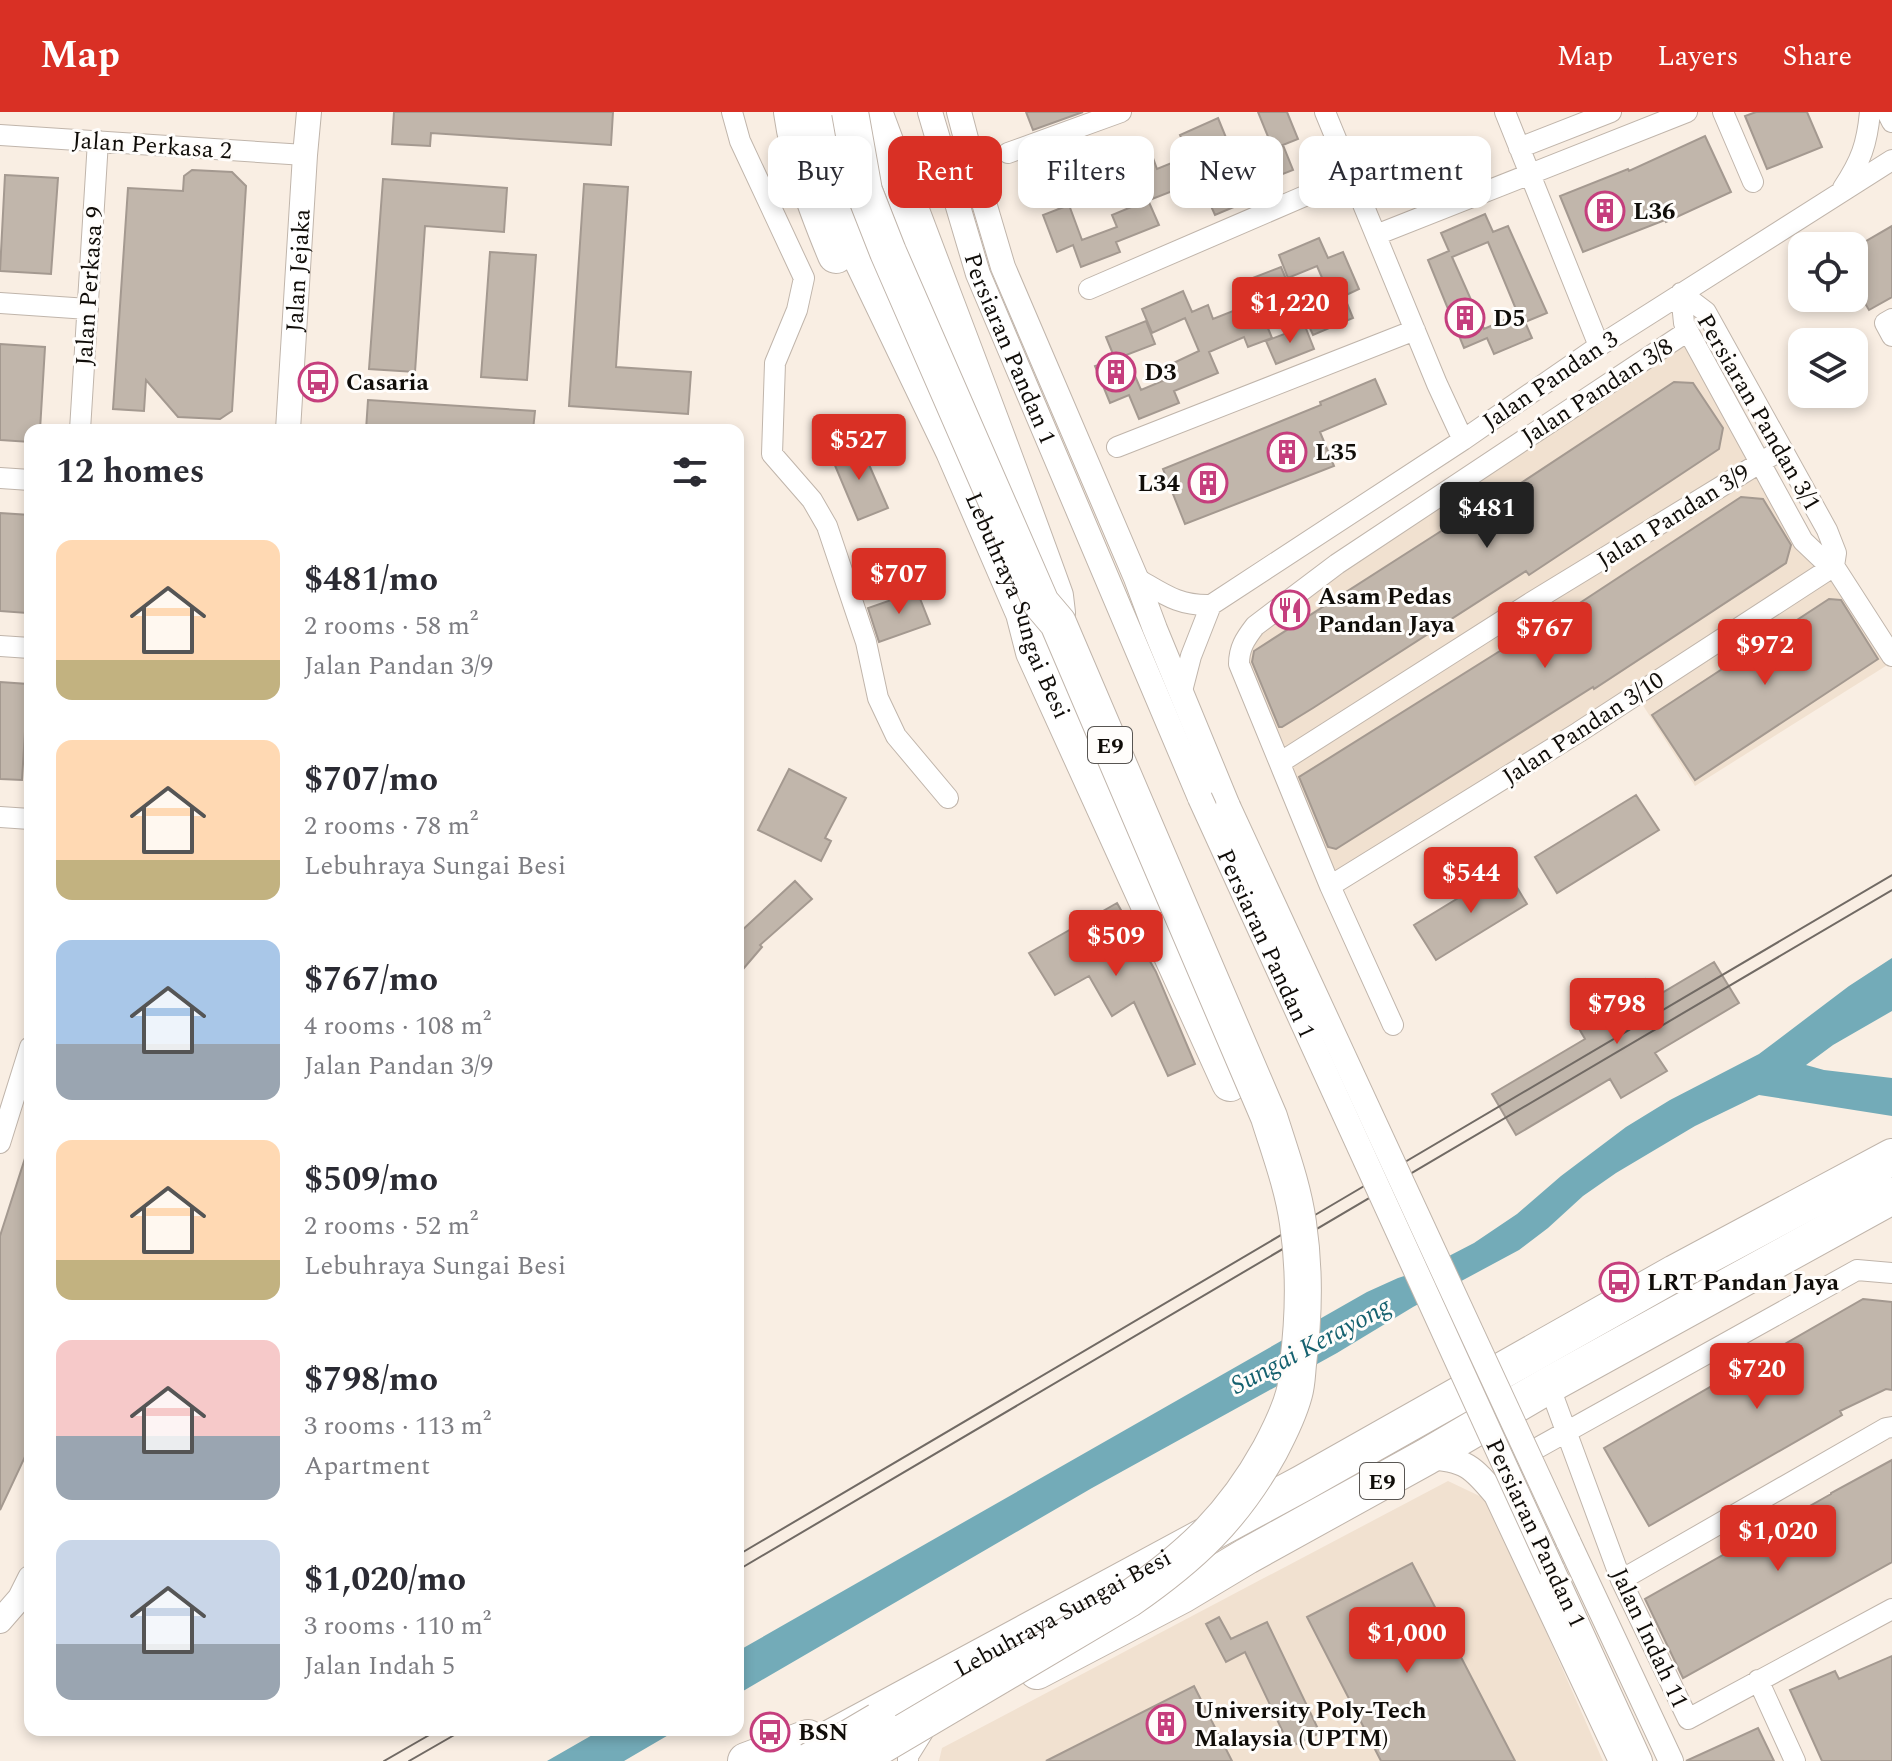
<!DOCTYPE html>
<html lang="en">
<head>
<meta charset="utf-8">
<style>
	:root { --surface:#fff; --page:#f2f2f3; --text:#2b2b33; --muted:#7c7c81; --accent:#d93025 }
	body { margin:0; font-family:Spectral,serif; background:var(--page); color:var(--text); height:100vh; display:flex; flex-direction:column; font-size:30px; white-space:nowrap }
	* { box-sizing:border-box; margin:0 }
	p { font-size:26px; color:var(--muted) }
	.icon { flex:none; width:44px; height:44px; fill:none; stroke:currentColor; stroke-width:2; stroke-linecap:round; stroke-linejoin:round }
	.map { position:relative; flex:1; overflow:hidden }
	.details { position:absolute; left:24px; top:312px; width:720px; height:1312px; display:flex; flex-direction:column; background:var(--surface); border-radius:16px; box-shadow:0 4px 12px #0003 }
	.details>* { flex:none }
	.banner { position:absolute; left:768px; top:24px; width:760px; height:72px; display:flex; gap:16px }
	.fabs { position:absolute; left:1788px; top:120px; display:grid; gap:16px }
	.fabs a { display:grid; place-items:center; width:80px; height:80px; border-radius:16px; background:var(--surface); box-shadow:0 4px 12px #0003; font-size:40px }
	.price { position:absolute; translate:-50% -68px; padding:0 18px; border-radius:8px; background:var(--accent); color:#fff; font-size:26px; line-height:52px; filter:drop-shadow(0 2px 4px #0008) }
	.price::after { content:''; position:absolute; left:50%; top:48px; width:24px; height:18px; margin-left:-12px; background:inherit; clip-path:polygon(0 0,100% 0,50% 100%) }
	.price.selected { background:#222; color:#fff }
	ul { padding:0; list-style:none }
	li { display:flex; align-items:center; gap:24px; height:200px; padding:0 32px }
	li span { display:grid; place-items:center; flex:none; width:224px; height:160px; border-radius:16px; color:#555 }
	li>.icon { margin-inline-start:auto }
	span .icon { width:96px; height:96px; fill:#fffc; stroke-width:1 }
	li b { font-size:34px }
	h2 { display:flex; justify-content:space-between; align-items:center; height:96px; padding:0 32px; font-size:34px }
	.tag { padding:0 28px; border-radius:16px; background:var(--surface); box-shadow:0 4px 12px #0003; font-size:28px; line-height:72px }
	.tag.selected { background:var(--accent); color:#fff }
	header { display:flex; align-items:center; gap:48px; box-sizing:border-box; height:112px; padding:0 40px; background:var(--accent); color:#fff }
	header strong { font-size:38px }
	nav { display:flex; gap:44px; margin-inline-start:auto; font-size:28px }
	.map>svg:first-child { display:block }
</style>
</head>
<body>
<header>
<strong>Map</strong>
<nav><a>Map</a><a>Layers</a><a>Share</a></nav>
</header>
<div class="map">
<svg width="1892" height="1649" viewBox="0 0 1892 1649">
	<rect width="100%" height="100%" fill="#f9eee3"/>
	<!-- built -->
	<path fill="#f1e1d0" d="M 1684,229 L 1889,552 L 1695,674 L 1633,578 L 1333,763 L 1245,549 L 1252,528 L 1344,454 Z
		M 1448,1369 L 1488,1388 L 1603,1649 L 939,1649 L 942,1636 Z"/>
	<!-- water -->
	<path fill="#73abb8" d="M 1892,846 L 1892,899 L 1833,933 L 1806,953 L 1824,958 L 1892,966 L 1892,1004 L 1759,983 L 1695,1014 L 1616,1061 L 1583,1084 L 1548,1116 L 1519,1138 L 1413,1195 L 1337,1241 L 1092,1376 L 738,1582 L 738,1539 L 1367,1180 L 1398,1166 L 1420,1159 L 1474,1131 L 1517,1102 L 1561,1064 L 1626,1015 L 1670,988 L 1759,942 L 1849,874 Z
		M 601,1618 L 677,1618 L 624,1649 L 547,1649 Z"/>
	<!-- building -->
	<path fill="#c1b6ab" stroke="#a49990" stroke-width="2" fill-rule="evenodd" d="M 394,0 L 613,0 L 611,33 L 431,21 L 430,34 L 392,32 Z
		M 1026,0 L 1083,0 L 1033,18 Z
		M 1258,0 L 1287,0 L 1298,27 L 1273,37 Z
		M 1756,0 L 1807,0 L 1822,35 L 1767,57 L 1745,4 Z
		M 1218,6 L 1227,28 L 1197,42 L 1212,77 L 1185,88 L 1180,76 L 1142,91 L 1128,56 L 1153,46 L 1157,57 L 1189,44 L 1180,23 Z
		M 1705,24 L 1731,80 L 1666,110 L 1665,108 L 1583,140 L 1560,84 L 1628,57 L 1629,59 Z
		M 1124,30 L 1134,53 L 1097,68 L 1088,44 Z
		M 1283,33 L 1293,58 L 1252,74 L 1242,50 Z
		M 192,58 L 232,60 L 246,74 L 232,299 L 220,307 L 178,305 L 146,268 L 144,299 L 113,297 L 128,76 L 183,79 L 184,64 Z
		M 1089,59 L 1097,80 L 1058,95 L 1050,74 Z
		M 5,63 L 58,66 L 51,162 L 0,159 Z
		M 1244,64 L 1253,87 L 1215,103 L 1205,81 Z
		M 383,67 L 507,76 L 504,120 L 425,114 L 415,260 L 369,257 Z
		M 584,72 L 628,75 L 616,255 L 691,260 L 688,302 L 569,294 Z
		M 1148,88 L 1159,113 L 1116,130 L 1120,140 L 1081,155 L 1073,133 L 1057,140 L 1043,103 L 1069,93 L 1082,128 L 1117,115 L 1112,103 Z
		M 1485,102 L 1493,120 L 1508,114 L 1547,201 L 1525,210 L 1532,226 L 1494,242 L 1487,226 L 1464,236 L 1428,148 L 1449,139 L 1441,121 ZM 1488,130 L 1518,202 L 1484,217 L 1452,145 Z
		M 1892,114 L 1892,185 L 1869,198 L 1854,173 L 1854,136 Z
		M 1319,126 L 1328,146 L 1343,140 L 1359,177 L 1344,184 L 1353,206 L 1313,223 L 1303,201 L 1333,188 L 1332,189 L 1317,154 L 1288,166 L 1279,143 Z
		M 490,140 L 536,143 L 527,268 L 481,265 Z
		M 1281,155 L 1291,179 L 1258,192 L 1272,226 L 1248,235 L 1244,225 L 1209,240 L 1218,261 L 1174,279 L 1179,291 L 1139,307 L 1129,283 L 1110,291 L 1095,254 L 1115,247 L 1106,225 L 1146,209 L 1155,232 L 1126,243 L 1141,278 L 1172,265 L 1167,254 L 1199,239 L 1185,206 L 1152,221 L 1142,197 L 1183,179 L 1192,200 L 1208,193 L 1213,207 L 1251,192 L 1242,170 Z
		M 1305,214 L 1314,237 L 1276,252 L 1266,229 Z
		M 0,232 L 45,235 L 40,318 L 30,318 L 30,330 L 0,328 Z
		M 1375,267 L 1386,292 L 1320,320 L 1334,354 L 1185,412 L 1163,357 L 1321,293 L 1320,290 Z
		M 1674,270 L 1693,271 L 1723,316 L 1719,337 L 1529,463 L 1526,459 L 1313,596 L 1282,615 L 1279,615 L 1252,550 L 1254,539 L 1463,405 L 1465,408 Z
		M 368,288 L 535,299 L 533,318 L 366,318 Z
		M 860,332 L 888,396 L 858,408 L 831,344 Z
		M 1741,385 L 1763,387 L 1791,433 L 1786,451 L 1594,577 L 1593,575 L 1336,737 L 1328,735 L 1299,665 L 1527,522 L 1528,525 Z
		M 0,401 L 30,403 L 30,458 L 27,501 L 0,499 Z
		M 917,479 L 930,512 L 879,530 L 868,496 Z
		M 1829,487 L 1841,488 L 1878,547 L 1695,668 L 1652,603 Z
		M 0,570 L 28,572 L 22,668 L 0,667 Z
		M 789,657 L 846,686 L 825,726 L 831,729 L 821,749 L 758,718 Z
		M 1636,683 L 1659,718 L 1557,781 L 1535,745 Z
		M 1506,757 L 1527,792 L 1436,848 L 1414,813 Z
		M 795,769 L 812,787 L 760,833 L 762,835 L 738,863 L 738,822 Z
		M 1117,791 L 1156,860 L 1195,952 L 1168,964 L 1134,890 L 1112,904 L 1089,864 L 1055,883 L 1029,841 Z
		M 1714,850 L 1739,891 L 1655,941 L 1667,959 L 1621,986 L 1610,967 L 1516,1023 L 1492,982 L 1585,927 L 1574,908 L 1645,867 L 1655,885 Z
		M 27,1040 L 30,1040 L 30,1334 L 0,1398 L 0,1124 Z
		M 1863,1187 L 1892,1190 L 1892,1278 L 1886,1277 L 1840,1299 L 1842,1303 L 1649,1414 L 1604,1336 Z
		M 1892,1348 L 1892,1450 L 1683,1566 L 1645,1487 L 1831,1382 L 1831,1381 Z
		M 1412,1451 L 1515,1649 L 1381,1649 L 1307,1505 Z
		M 1219,1505 L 1231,1527 L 1267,1510 L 1320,1621 L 1290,1635 L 1245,1540 L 1226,1550 L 1206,1512 Z
		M 1892,1544 L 1892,1649 L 1822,1649 L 1790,1578 L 1835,1559 L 1839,1567 Z
		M 1194,1574 L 1232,1649 L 1046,1649 Z
		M 1758,1616 L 1774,1649 L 1686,1649 Z"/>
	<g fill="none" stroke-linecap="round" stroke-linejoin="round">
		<defs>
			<path id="minor" d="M 732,0 L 740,29 L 804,166 L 797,198 L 775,251 L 772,342 L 812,388 L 827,414 L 866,530 L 878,586 L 896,624 L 948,686
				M 1325,0 L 1437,272 L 1463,328
				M 1505,0 L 1599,234
				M 1723,0 L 1753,70
				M 1887,0 L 1892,10
				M 0,23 L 305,43
				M 1519,36 L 1611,0
				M 1008,41 L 1121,0
				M 1843,76 C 1861,49 1867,32 1870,0
				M 1376,123 L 1687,0
				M 1089,177 L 1351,64
				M 1681,181 L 1684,211 L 1688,219 L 1803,429 L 1823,448 L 1834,454 L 1892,544
				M 1681,181 L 1706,200 L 1827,418 L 1836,441 L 1834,454
				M 0,191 L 88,197
				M 1892,207 L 1885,211 L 1892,224
				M 80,318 L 98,29
				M 1117,335 L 1415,218
				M 0,366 L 30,368
				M 1136,466 C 1164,482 1178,494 1211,493 L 1463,328 L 1599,234 L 1892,48
				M 0,534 L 30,536
				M 1182,579 L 1191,544 L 1211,493
				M 1281,650 L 1532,490 L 1781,338
				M 0,705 L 30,707
				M 1330,774 L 1579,620 L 1834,454
				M 1393,913 L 1330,774 L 1239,552 C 1239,536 1245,527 1255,514 L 1337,452 L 1688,219
				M 0,1031 L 30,935
				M 1549,1273 L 1621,1468 L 1688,1607 L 1892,1497
				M 1514,1349 L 1857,1158 L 1892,1161
				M 1621,1468 L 1886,1316 L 1892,1315
				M 1758,1568 L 1795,1649
				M 908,1649 L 908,1644 L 923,1620"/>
			<g id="tertiary">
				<path id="s1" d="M 930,0 L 978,162 L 1200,686"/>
				<path d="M 959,0 L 974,57 L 1003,155 L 1136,466 L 1155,517 L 1228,694"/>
				<path id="s2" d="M 288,318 L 305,43 L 309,0"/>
				<path d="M 1427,1345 C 1465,1347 1473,1355 1496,1383 L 1621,1649"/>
				<path d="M 1568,1429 L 1671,1649"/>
				<path d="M 1552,1457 L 1640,1649"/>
				<path d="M 0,1509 L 20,1486 L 30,1466"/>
			</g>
			<g id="motorway">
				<path d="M 792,0 C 799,50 817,97 836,143"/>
				<path id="s3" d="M 827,0 L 831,40 L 841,88 L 857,137 L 954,339 L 1024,501 L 1034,540 L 1230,971"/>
				<path d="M 874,0 C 934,162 997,322 1055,484 L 1057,501"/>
				<path d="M 1037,1559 L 1182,1483 L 1247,1444 L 1426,1345 L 1549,1273 L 1892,1084"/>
				<path d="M 746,1649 L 808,1626"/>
				<path id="s4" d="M 788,1649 L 1303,1371 L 1675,1161 L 1892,1045"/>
			</g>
		</defs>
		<!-- minor casing -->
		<use href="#minor" stroke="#c0b5ab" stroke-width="22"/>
		<!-- tertiary casing -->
		<use href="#tertiary" stroke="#c0b5ab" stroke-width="26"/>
		<!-- motorway casing -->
		<use href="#motorway" stroke="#c0b5ab" stroke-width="38"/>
		<!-- minor -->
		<use href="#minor" stroke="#fff" stroke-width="20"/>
		<!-- tertiary -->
		<use href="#tertiary" stroke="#fff" stroke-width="24"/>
		<!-- motorway -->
		<use href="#motorway" stroke="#fff" stroke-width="36"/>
		<!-- tram -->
		<path stroke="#716a64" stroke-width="2" d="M 738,1443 C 1124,1218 1506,988 1892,763
			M 738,1458 L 1892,778
			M 384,1649 L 438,1618
			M 409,1649 L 463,1618"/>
		<defs>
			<g id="tertiary-bridge">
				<path id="s5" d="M 1200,686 L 1552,1457"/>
				<path d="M 1228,694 L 1568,1429"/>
			</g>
			<path id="motorway-bridge" d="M 850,0 L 864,79 L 888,140 L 1041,491 L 1058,511 L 1269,1005 C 1280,1040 1293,1075 1298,1111 C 1305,1158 1304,1205 1298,1252 C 1297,1261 1297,1272 1294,1282 C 1289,1301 1279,1321 1270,1338 C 1233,1405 1191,1444 1129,1487 L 855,1649
				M 810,1649 L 878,1609"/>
		</defs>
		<!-- tertiary-bridge casing -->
		<use href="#tertiary-bridge" stroke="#c0b5ab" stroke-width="26" stroke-linecap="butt"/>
		<!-- motorway-bridge casing -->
		<use href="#motorway-bridge" stroke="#c0b5ab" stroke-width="38" stroke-linecap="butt"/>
		<!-- tertiary-bridge -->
		<use href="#tertiary-bridge" stroke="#fff" stroke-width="24"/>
		<!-- motorway-bridge -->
		<use href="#motorway-bridge" stroke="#fff" stroke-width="36"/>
	</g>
	<!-- icons -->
	<defs>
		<symbol id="building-ring" viewBox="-11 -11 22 22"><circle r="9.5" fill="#fffdfb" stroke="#c53e7d" stroke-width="1.5"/><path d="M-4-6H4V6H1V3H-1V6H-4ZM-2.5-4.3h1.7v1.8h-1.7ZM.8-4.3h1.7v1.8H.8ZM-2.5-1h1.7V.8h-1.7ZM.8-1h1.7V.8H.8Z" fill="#c53e7d"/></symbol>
		<symbol id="bus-ring" viewBox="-11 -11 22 22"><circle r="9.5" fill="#fffdfb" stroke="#c53e7d" stroke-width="1.5"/><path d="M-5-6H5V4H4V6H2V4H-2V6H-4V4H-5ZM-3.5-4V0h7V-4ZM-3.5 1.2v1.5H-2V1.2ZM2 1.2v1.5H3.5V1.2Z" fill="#c53e7d"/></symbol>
		<symbol id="restaurant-ring" viewBox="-11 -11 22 22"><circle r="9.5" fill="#fffdfb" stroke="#c53e7d" stroke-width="1.5"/><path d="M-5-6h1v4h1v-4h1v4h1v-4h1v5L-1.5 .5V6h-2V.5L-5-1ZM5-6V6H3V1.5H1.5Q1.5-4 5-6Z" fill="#c53e7d"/></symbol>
	</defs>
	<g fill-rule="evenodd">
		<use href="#building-ring" x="1583" y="77" width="44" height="44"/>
		<use href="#building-ring" x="1443" y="184" width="44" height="44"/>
		<use href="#building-ring" x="1094" y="238" width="44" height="44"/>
		<use href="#bus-ring" x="296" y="248" width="44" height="44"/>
		<use href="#building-ring" x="1265" y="318" width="44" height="44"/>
		<use href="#building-ring" x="1186" y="349" width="44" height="44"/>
		<use href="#restaurant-ring" x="1268" y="476" width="44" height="44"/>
		<use href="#bus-ring" x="1597" y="1148" width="44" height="44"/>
		<use href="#building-ring" x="1144" y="1590" width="44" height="44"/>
		<use href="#bus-ring" x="748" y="1598" width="44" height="44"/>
	</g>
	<g text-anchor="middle" stroke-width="6" stroke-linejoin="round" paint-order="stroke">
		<!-- shield labels -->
		<g fill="#fffdfb" stroke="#585552" stroke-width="2">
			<rect x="1088" y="615" width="44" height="36" rx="6"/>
			<rect x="1360" y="1351" width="44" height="36" rx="6"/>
		</g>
		<g font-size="22" font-weight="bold" fill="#100d09">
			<text x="1110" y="641">E9</text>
			<text x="1382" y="1377">E9</text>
		</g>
		<!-- street labels -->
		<g font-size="24" fill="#100d09" stroke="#fffdfb">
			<text transform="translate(152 33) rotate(4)" y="8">Jalan Perkasa 2</text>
			<text dy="8" stroke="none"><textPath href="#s2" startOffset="160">Jalan Jejaka</textPath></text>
			<text transform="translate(89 174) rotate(-86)" y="8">Jalan Perkasa 9</text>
			<text dy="8" stroke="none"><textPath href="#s1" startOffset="250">Persiaran Pandan 1</textPath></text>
			<text transform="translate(1550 268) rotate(-34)" y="8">Jalan Pandan 3</text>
			<text transform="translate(1597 279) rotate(-33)" y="8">Jalan Pandan 3/8</text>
			<text transform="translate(1759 300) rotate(60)" y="8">Persiaran Pandan 3/1</text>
			<text transform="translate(1673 404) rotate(-32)" y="8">Jalan Pandan 3/9</text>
			<text dy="8" stroke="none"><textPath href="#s3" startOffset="532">Lebuhraya Sungai Besi</textPath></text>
			<text transform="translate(1583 616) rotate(-33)" y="8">Jalan Pandan 3/10</text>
			<text dy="8" stroke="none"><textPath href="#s5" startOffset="160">Persiaran Pandan 1</textPath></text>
			<text transform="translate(1536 1421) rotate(65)" y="8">Persiaran Pandan 1</text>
			<text dy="8" stroke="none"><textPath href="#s4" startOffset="312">Lebuhraya Sungai Besi</textPath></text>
			<text transform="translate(1650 1526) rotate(65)" y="8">Jalan Indah 11</text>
		</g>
		<!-- poi labels -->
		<g font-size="24" font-weight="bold" fill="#100d09" stroke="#fffdfb" text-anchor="start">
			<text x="1633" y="107">L36</text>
			<text x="1493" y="214">D5</text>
			<text x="1144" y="268">D3</text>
			<text x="346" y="278">Casaria</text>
			<text x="1315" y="348">L35</text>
			<text x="1180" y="379" text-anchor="end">L34</text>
			<text x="1318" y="492">Asam Pedas<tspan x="1318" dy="28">Pandan Jaya</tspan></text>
			<text x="1647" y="1178">LRT Pandan Jaya</text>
			<text x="1194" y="1606">University Poly-Tech<tspan x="1194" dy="28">Malaysia (UPTM)</tspan></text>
			<text x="798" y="1628">BSN</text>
		</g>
		<!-- water labels -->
		<g font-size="26" font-style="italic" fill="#15616f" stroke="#fffdfb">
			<text transform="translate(1310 1233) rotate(-28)" y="9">Sungai Kerayong</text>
		</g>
	</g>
</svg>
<div class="fabs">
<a><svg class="icon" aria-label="locate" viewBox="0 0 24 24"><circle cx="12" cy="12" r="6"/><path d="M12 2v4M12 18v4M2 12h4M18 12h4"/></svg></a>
<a><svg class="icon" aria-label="layers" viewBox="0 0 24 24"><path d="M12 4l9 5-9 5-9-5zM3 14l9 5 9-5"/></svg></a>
</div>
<b class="price" style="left:1290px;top:233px">$1,220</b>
<b class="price" style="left:859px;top:370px">$527</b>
<b class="price selected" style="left:1487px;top:438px">$481</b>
<b class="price" style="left:899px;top:504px">$707</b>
<b class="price" style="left:1545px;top:558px">$767</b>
<b class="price" style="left:1765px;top:575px">$972</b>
<b class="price" style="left:1471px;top:803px">$544</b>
<b class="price" style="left:1116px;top:866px">$509</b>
<b class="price" style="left:1617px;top:934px">$798</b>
<b class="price" style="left:1757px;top:1299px">$720</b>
<b class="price" style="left:1778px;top:1461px">$1,020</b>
<b class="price" style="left:1407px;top:1563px">$1,000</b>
<div class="banner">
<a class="tag">Buy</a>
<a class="tag selected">Rent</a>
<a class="tag">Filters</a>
<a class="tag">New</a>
<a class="tag">Apartment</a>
</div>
<section class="details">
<h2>12 homes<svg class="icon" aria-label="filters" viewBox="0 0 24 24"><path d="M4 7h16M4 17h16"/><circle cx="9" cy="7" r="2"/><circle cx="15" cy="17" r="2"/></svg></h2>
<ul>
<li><span style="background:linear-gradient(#ffd9b3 75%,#c2b280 0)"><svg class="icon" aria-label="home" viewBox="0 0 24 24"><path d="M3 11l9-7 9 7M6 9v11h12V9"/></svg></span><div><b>$481/mo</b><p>2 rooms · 58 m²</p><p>Jalan Pandan 3/9</p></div></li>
<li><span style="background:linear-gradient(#ffd9b3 75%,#c2b280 0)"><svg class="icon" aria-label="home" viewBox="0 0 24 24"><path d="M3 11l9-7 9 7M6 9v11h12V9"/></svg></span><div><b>$707/mo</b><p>2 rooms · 78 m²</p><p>Lebuhraya Sungai Besi</p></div></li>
<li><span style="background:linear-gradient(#a9c7e8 65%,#9aa5b1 0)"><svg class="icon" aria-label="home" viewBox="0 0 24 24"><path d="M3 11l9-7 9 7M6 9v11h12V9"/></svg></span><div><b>$767/mo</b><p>4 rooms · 108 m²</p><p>Jalan Pandan 3/9</p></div></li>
<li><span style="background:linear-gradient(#ffd9b3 75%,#c2b280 0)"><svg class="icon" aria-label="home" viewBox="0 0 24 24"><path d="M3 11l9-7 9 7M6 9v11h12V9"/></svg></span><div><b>$509/mo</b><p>2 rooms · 52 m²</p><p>Lebuhraya Sungai Besi</p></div></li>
<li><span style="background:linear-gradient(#f6c9c9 60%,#9aa5b1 0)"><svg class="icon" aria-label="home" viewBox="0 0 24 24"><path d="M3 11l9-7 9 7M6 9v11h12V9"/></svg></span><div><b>$798/mo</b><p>3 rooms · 113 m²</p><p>Apartment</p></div></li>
<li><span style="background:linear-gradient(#c9d6e8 65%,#9aa5b1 0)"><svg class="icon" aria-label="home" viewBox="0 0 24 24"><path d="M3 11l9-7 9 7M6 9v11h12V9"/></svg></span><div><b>$1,020/mo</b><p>3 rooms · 110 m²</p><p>Jalan Indah 5</p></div></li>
</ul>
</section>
</div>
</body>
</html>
